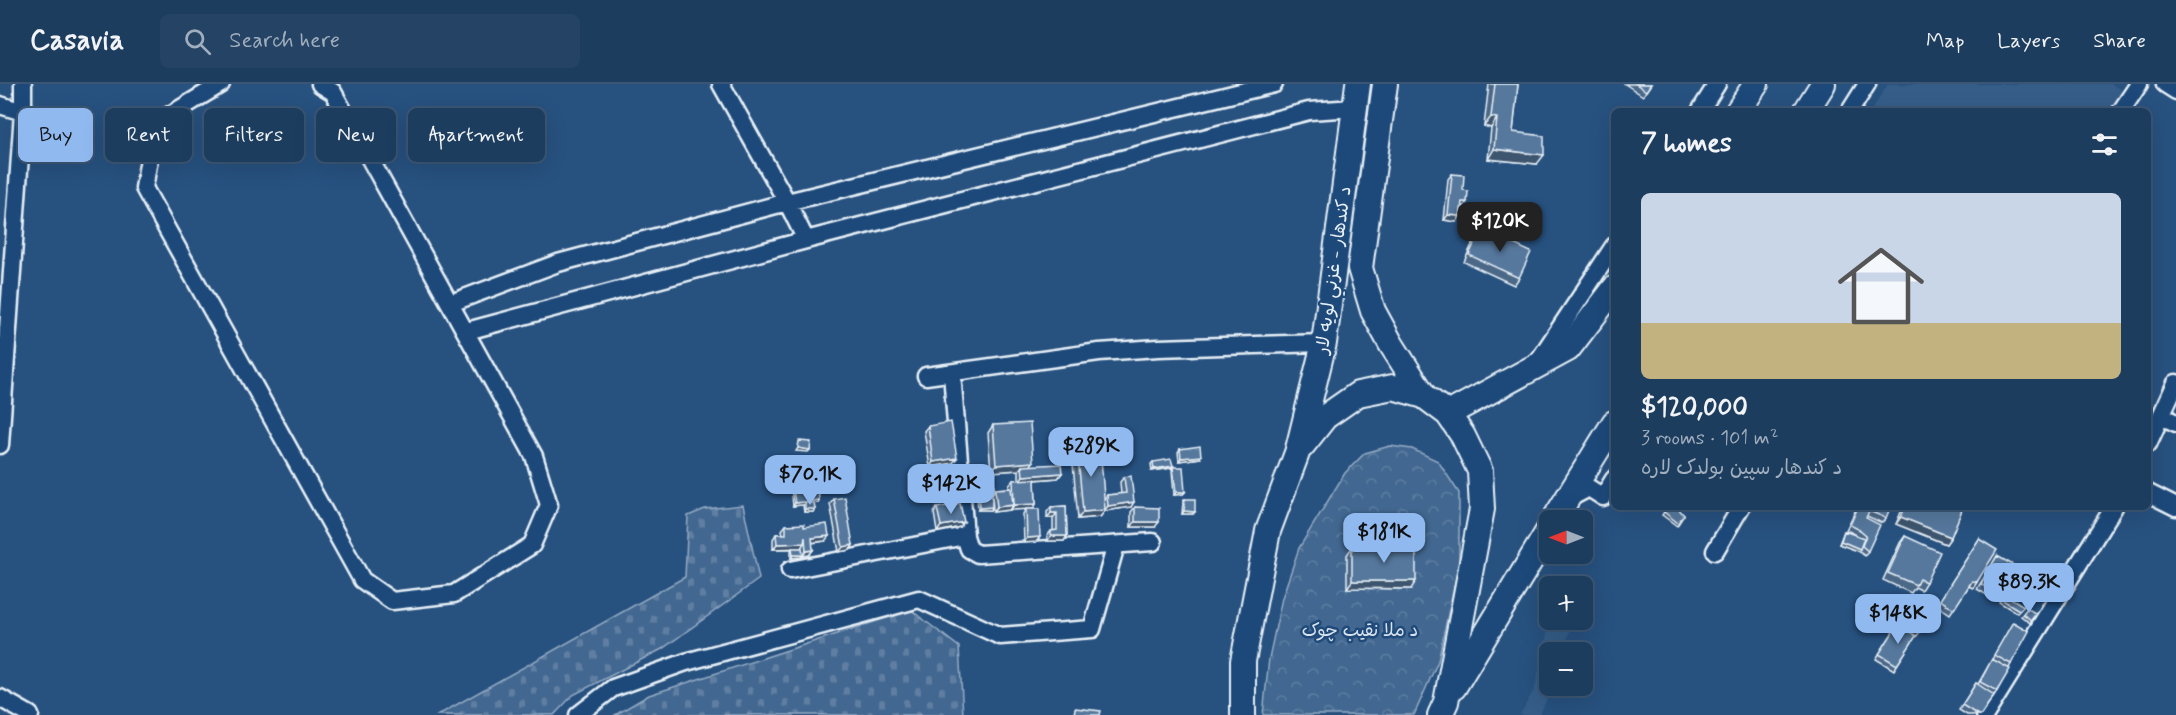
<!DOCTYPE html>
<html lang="en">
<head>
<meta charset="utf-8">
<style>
	:root { --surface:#1d3d5f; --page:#254465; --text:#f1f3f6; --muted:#a0aebd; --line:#3b5674; --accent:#90b9f0 }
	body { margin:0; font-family:Mynerve,"Playpen Sans Arabic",sans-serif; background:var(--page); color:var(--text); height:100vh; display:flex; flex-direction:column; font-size:22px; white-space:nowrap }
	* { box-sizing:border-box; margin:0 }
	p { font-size:20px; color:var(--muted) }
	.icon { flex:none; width:33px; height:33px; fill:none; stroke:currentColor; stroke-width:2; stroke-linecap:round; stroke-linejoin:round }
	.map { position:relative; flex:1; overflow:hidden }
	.details { position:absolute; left:1611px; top:24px; width:540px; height:402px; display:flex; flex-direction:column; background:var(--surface); border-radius:9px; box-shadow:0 6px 24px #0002,0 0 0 2px var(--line) }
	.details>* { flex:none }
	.guide { position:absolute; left:18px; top:24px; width:570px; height:54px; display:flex; gap:12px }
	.needle { width:39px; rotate:270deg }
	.tools { position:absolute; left:1539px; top:426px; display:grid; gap:12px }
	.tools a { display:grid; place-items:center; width:54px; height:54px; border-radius:9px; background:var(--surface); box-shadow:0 6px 24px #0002,0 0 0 2px var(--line); font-size:30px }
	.price { position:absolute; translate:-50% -51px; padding:0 14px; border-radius:12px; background:var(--accent); color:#111; font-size:20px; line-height:39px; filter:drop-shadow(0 2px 3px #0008) }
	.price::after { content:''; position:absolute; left:50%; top:36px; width:18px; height:14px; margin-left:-9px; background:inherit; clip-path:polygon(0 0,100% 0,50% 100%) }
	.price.active { background:#222; color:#fff }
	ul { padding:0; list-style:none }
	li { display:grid; align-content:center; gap:12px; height:318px; padding:0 30px }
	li+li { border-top:2px solid var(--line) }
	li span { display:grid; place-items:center; height:186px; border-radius:9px; color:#555 }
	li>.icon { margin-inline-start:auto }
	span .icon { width:108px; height:108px; fill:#fffc; stroke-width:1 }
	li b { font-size:26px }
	h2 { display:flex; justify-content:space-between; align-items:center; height:72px; padding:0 30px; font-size:26px }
	.chip { padding:0 21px; border-radius:9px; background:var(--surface); box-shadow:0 6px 24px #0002,0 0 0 2px var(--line); font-size:21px; line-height:54px }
	.chip.active { background:var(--accent); color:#111 }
	header { display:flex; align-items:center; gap:36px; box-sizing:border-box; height:84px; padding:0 30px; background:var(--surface); border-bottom:2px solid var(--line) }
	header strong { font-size:28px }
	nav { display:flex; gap:33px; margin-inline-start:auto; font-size:21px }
	.search { width:420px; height:54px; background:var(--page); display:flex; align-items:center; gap:15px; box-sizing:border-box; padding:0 21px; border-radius:9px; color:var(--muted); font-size:22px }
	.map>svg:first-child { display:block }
</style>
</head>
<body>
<header>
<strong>Casavia</strong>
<div class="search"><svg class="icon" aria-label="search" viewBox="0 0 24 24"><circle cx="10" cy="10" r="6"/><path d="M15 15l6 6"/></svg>Search here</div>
<nav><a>Map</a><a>Layers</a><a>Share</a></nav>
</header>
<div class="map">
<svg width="2176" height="631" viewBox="0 0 2176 631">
	<defs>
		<pattern id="cemetery-stones" width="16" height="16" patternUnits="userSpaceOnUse" patternTransform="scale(1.5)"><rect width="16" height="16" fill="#436891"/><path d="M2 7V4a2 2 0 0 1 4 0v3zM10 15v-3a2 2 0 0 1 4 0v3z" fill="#5e7ea1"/></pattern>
		<pattern id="park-crowns" width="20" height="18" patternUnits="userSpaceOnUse" patternTransform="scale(1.5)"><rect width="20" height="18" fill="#436891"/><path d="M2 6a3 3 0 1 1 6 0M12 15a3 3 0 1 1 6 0" fill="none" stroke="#5e7ea1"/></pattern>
	</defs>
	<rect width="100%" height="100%" fill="#27517f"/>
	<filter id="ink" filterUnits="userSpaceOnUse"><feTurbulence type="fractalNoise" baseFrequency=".0167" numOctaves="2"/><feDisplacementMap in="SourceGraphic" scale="12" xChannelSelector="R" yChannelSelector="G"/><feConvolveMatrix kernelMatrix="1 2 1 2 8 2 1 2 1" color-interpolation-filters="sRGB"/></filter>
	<g filter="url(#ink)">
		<!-- built -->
		<path fill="#355d88" d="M 1888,0 L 2112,0 L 2128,11 L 2118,27 L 1871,27 Z
			M 1550,536 L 1572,536 L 1572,540 L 1563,568 L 1550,568 L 1550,602 L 1552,602 L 1540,631 L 1520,631 L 1535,604 Z"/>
		<!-- cemetery -->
		<path fill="url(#cemetery-stones)" stroke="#96acc4" stroke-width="1.5" d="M 743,421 L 759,495 L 662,565 L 573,611 L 554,631 L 438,631 L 685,493 L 688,432 L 705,425 Z
			M 911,526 L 959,563 L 963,631 L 615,631 L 649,611 Z"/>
		<!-- park -->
		<path fill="url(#park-crowns)" stroke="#96acc4" stroke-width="1.5" d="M 1390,362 L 1412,365 L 1438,377 L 1459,409 L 1459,479 L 1438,577 L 1414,631 L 1263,631 L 1269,574 L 1282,514 L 1299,464 L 1345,389 L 1365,369 Z"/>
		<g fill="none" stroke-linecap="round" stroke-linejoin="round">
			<defs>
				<path id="minor" d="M 221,0 L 155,40 L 144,104 L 362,496 L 392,517 L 454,510 L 532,461 L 549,421 L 534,372 L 333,8 L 320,0
					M 721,0 L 787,118 L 806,156
					M 2165,0 L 2176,7
					M 0,21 L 23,28 L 23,17
					M 1700,27 L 1717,0
					M 1850,27 L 1867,0
					M 2121,27 L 2139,0
					M 451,219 L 558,179 L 787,118 L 1274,0
					M 467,247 L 806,156 L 1309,27 L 1355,24
					M 1537,279 L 1614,162
					M 952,289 L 965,452 L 969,465 L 978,470 L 1153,458
					M 926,292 L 1099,268 L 1158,264 L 1324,259
					M 2161,332 L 2176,339
					M 2148,360 L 2176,299
					M 0,361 L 23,28 L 23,0
					M 2148,409 L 2176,423
					M 1570,414 L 1589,404 L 1603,413 L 1614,395
					M 1715,467 L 1741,423
					M 790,486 L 965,452
					M 0,614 L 30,631
					M 578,631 L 613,604 L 686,578 L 919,515 L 1000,552 L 1092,545 L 1116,461
					M 1985,631 L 2114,423"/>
				<path id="highway" d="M 1385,0 L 1360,184 L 1373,227 L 1391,260 L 1424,312 L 1448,330 L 1463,352 L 1480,387 L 1482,425 L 1446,618 L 1440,631
					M 1738,27 L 1756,0
					M 1806,27 L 1823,0
					M 1448,330 L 1568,265 L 1614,205
					M 1302,362 L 1325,333 L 1358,310 L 1393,303 L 1424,312
					M 1554,436 L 1614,339
					M 1454,603 L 1550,444
					M 1243,631 L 1243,577 L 1268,447 L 1297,369 L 1324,259 L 1358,0"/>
			</defs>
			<!-- minor casing -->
			<use href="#minor" stroke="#e8f1f8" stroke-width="21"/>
			<!-- highway casing -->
			<use href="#highway" stroke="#e8f1f8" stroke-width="28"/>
			<!-- minor -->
			<use href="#minor" stroke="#1f4a7a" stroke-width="16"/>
			<!-- highway -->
			<use href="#highway" stroke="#1f4a7a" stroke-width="24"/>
		</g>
		<!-- wall -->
		<path fill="#4b6787" stroke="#e8f1f8" stroke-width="1.5" d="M 1489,0 L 1518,0 L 1513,48 L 1537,80 L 1488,75 L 1491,44 L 1484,42 Z
			M 1625,0 L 1651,0 L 1643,12 Z
			M 1452,90 L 1463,106 L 1463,123 L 1461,123 L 1457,138 L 1444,136 L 1448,95 Z
			M 1481,145 L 1519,194 L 1514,201 L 1464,178 L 1476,152 Z
			M 993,341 L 1031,382 L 1062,389 L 1058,394 L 1035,396 L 1036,420 L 1033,425 L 1036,458 L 1024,459 L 1023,430 L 1026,425 L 1011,426 L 1011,425 L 1009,426 L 993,428 L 992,411 L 991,426 L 978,426 L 977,412 L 978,410 L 976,410 L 976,402 L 978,399 L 994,406 L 995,405 L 1009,404 L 1009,401 L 1013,396 L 1019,396 L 1019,386 L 991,388 L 988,349 Z
			M 928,342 L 953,379 L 930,383 L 924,347 Z
			M 1077,362 L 1104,415 L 1107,411 L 1121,410 L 1120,398 L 1124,393 L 1131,423 L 1105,427 L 1100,433 L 1078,435 L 1072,369 Z
			M 1180,365 L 1200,374 L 1179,377 L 1178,368 Z
			M 824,376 L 833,387 L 823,389 L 822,378 Z
			M 1153,378 L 1173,382 L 1171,384 L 1152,387 L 1151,380 Z
			M 1173,383 L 1185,408 L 1183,410 L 1174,411 L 1172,386 Z
			M 781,386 L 792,399 L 790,402 L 781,402 L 779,389 Z
			M 792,399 L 801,402 L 819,416 L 818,419 L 814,419 L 813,428 L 804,428 L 803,422 L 804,420 L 793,422 L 791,402 Z
			M 834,415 L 853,461 L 850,466 L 839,468 L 830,420 Z
			M 1185,415 L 1193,430 L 1182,430 L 1183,417 Z
			M 1066,422 L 1067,452 L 1064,457 L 1047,457 L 1047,452 L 1051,447 L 1053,447 L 1053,434 L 1047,434 L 1047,428 L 1051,423 Z
			M 1135,423 L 1155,443 L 1131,443 L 1131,428 Z
			M 1857,423 L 1887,423 L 1886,434 L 1882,439 L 1867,432 L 1866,434 L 1868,467 L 1865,472 L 1858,467 L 1839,460 L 1844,447 L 1857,451 L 1846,446 Z
			M 1903,423 L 1963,423 L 1951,453 L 1946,460 L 1896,440 Z
			M 937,424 L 960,443 L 937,448 L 934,429 Z
			M 1664,428 L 1684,431 L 1677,442 L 1662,431 Z
			M 786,441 L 804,443 L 825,457 L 812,459 L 813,466 L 809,471 L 803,472 L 803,471 L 801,473 L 791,474 L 791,467 L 792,465 L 773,465 L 773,455 L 776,450 L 783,450 L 782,446 Z
			M 1905,452 L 1926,498 L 1921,506 L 1915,503 L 1911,509 L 1883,496 L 1900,459 Z
			M 1979,455 L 1977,498 L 1973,504 L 1969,502 L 1950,530 L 1937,521 Z
			M 1352,463 L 1411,505 L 1347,504 L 1347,471 Z
			M 1997,472 L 1999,511 L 1995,516 L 1977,505 Z
			M 2002,513 L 2024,522 L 2017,529 L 1999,518 Z
			M 2027,524 L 2036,530 L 2030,539 L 2021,532 Z
			M 1907,526 L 1920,548 L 1916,553 L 1915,553 L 1894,586 L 1876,575 Z
			M 2013,538 L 2011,580 L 1997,607 L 1981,631 L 1967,631 L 1959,626 L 1976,599 L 1978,600 Z"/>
		<!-- shaded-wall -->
		<path fill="#3d546e" stroke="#e8f1f8" stroke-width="1.5" d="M 1491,33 L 1497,34 L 1491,44 L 1484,42 Z
			M 1494,65 L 1544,71 L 1537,80 L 1488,75 Z
			M 1462,118 L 1467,118 L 1463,123 L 1458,123 Z
			M 1448,131 L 1460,132 L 1457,138 L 1444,136 Z
			M 798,364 L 810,366 L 808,368 L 796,367 Z
			M 1201,372 L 1200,374 L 1179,377 L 1181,374 Z
			M 957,374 L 953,379 L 930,383 L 933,378 Z
			M 1033,378 L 1028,386 L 1022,382 L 1019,386 L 991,388 L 996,381 Z
			M 1173,382 L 1171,384 L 1152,387 L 1154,385 Z
			M 835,385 L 833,387 L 823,389 L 825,386 Z
			M 1062,389 L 1058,394 L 1019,397 L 1023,392 Z
			M 792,399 L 790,402 L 781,402 L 782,400 Z
			M 994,407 L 992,410 L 976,410 L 978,408 Z
			M 1176,408 L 1185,408 L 1183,410 L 1174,411 Z
			M 819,416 L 818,419 L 793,422 L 795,419 Z
			M 1134,418 L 1131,423 L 1105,427 L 1100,433 L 1078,435 L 1083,428 L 1105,426 L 1108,422 Z
			M 1036,420 L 1033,425 L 1011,426 L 1014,421 Z
			M 1013,421 L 1009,426 L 993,428 L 997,423 Z
			M 992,423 L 991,426 L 978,426 L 980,424 Z
			M 805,425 L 815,425 L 813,428 L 804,428 Z
			M 1184,427 L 1195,428 L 1193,430 L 1182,430 Z
			M 1051,429 L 1057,429 L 1053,434 L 1047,434 Z
			M 1901,433 L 1951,453 L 1946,460 L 1896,440 Z
			M 964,438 L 960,443 L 937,448 L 941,442 Z
			M 1135,438 L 1159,438 L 1155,443 L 1131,443 Z
			M 829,452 L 825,457 L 808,459 L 812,454 Z
			M 1051,452 L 1067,452 L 1064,457 L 1047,457 Z
			M 1040,453 L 1036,458 L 1024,459 L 1027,454 Z
			M 1841,457 L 1860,465 L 1858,467 L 1839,460 Z
			M 804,459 L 801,464 L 773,465 L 777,460 Z
			M 853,461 L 850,466 L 839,468 L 843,463 Z
			M 813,466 L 809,471 L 803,472 L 806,467 Z
			M 793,471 L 803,471 L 801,473 L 791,474 Z
			M 1352,497 L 1416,497 L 1411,505 L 1347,504 Z
			M 1972,497 L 1977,498 L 1973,504 L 1969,502 Z"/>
		<!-- building -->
		<path fill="#57789d" stroke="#e8f1f8" stroke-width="1.5" d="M 1495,0 L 1518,0 L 1513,48 L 1544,52 L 1544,71 L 1494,65 L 1497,34 L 1491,33 Z
			M 1636,0 L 1651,0 L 1646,7 Z
			M 1452,90 L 1464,91 L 1463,106 L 1468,107 L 1467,118 L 1462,118 L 1460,132 L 1448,131 Z
			M 1481,145 L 1531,168 L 1519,194 L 1469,171 Z
			M 951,338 L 957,374 L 933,378 L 928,342 Z
			M 1030,339 L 1033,378 L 996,381 L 993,341 Z
			M 799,357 L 811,358 L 810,366 L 798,364 Z
			M 1100,360 L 1105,426 L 1083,428 L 1077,362 Z
			M 1200,362 L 1201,372 L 1181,374 L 1180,365 Z
			M 833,374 L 835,385 L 825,386 L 824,376 Z
			M 1171,375 L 1173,382 L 1154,385 L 1153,378 Z
			M 1061,380 L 1062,389 L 1023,392 L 1022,382 Z
			M 1173,383 L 1183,383 L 1185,408 L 1176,408 Z
			M 790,385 L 792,399 L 782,400 L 781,386 Z
			M 1131,392 L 1134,418 L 1108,422 L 1107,411 L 1126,409 L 1124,393 Z
			M 1035,395 L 1036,420 L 1014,421 L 1013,396 Z
			M 801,398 L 801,402 L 818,400 L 819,416 L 795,419 L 792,399 Z
			M 978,399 L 994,399 L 994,407 L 978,408 Z
			M 1011,404 L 1013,421 L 997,423 L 995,405 Z
			M 979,409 L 992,409 L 992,423 L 980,424 Z
			M 845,413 L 853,461 L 843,463 L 834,415 Z
			M 1185,415 L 1195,415 L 1195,428 L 1184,427 Z
			M 805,419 L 814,419 L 815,425 L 805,425 Z
			M 960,419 L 964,438 L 941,442 L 937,424 Z
			M 1066,422 L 1067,452 L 1051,452 L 1051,447 L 1057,446 L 1057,429 L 1051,429 L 1051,423 Z
			M 1135,423 L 1159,424 L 1159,438 L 1135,438 Z
			M 1669,423 L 1677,423 L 1684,431 L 1678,439 L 1664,428 Z
			M 1858,423 L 1887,423 L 1890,424 L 1886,434 L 1869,427 L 1866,434 L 1880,441 L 1868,467 L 1862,462 L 1866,451 L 1860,446 L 1850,441 Z
			M 1905,423 L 1963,423 L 1951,453 L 1901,433 Z
			M 1026,425 L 1039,425 L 1040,453 L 1027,454 Z
			M 804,440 L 804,443 L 827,440 L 829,452 L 812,454 L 813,466 L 806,467 L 805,453 L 804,459 L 777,460 L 776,450 L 786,450 L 786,441 Z
			M 1844,447 L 1864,454 L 1860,465 L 1841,457 Z
			M 1905,452 L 1940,468 L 1926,498 L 1919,495 L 1916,501 L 1888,489 Z
			M 1979,455 L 1997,466 L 1977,498 L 1972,497 L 1954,525 L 1940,516 Z
			M 1352,463 L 1416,463 L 1416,497 L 1352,497 Z
			M 792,464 L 802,464 L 803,471 L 793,471 Z
			M 1997,472 L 2015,482 L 1999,511 L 1981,500 Z
			M 2004,510 L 2024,522 L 2019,526 L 2001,515 Z
			M 1910,521 L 1929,533 L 1920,548 L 1901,537 Z
			M 2027,524 L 2036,530 L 2031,536 L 2023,530 Z
			M 2013,538 L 2029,547 L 2011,580 L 1994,571 Z
			M 1898,540 L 1916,552 L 1897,581 L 1879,570 Z
			M 1992,575 L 2010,585 L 1997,607 L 1980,598 Z
			M 1976,599 L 1994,611 L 1981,631 L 1978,631 L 1962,621 Z
			M 1075,624 L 1101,627 L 1100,631 L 1074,631 Z"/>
	</g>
	<g text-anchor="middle" stroke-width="5" stroke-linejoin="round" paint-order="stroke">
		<!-- street labels -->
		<g font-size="18" fill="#e8f1f8" stroke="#1f4a7a">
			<text transform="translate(1333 186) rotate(-82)" y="6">د کندهار - غزني لويه لار</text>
		</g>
		<!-- park labels -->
		<g font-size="18" fill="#d8e3ee" stroke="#1f4a7a">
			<text x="1360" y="552">د ملا نقيب چوک</text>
		</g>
	</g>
</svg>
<div class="tools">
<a><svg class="needle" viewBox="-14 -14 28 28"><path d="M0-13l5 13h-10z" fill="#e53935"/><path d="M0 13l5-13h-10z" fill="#a0aebd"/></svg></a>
<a>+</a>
<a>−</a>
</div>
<b class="price active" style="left:1500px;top:169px">$120K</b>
<b class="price" style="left:1091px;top:394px">$289K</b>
<b class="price" style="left:810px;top:422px">$70.1K</b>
<b class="price" style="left:951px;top:431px">$142K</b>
<b class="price" style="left:1384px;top:480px">$181K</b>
<b class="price" style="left:2029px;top:530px">$89.3K</b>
<b class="price" style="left:1898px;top:561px">$148K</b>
<div class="guide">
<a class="chip active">Buy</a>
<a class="chip">Rent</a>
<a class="chip">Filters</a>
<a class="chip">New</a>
<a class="chip">Apartment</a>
</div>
<section class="details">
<h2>7 homes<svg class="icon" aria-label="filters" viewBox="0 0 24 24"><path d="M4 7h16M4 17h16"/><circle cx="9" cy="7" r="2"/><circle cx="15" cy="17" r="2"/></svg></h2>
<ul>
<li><span style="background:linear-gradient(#c9d6e8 70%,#c2b280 0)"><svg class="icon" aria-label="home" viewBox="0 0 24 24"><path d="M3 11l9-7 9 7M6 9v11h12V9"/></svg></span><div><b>$120,000</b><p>3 rooms · 101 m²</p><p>د کندهار سپین بولدک لاره</p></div></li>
</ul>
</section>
</div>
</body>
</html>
